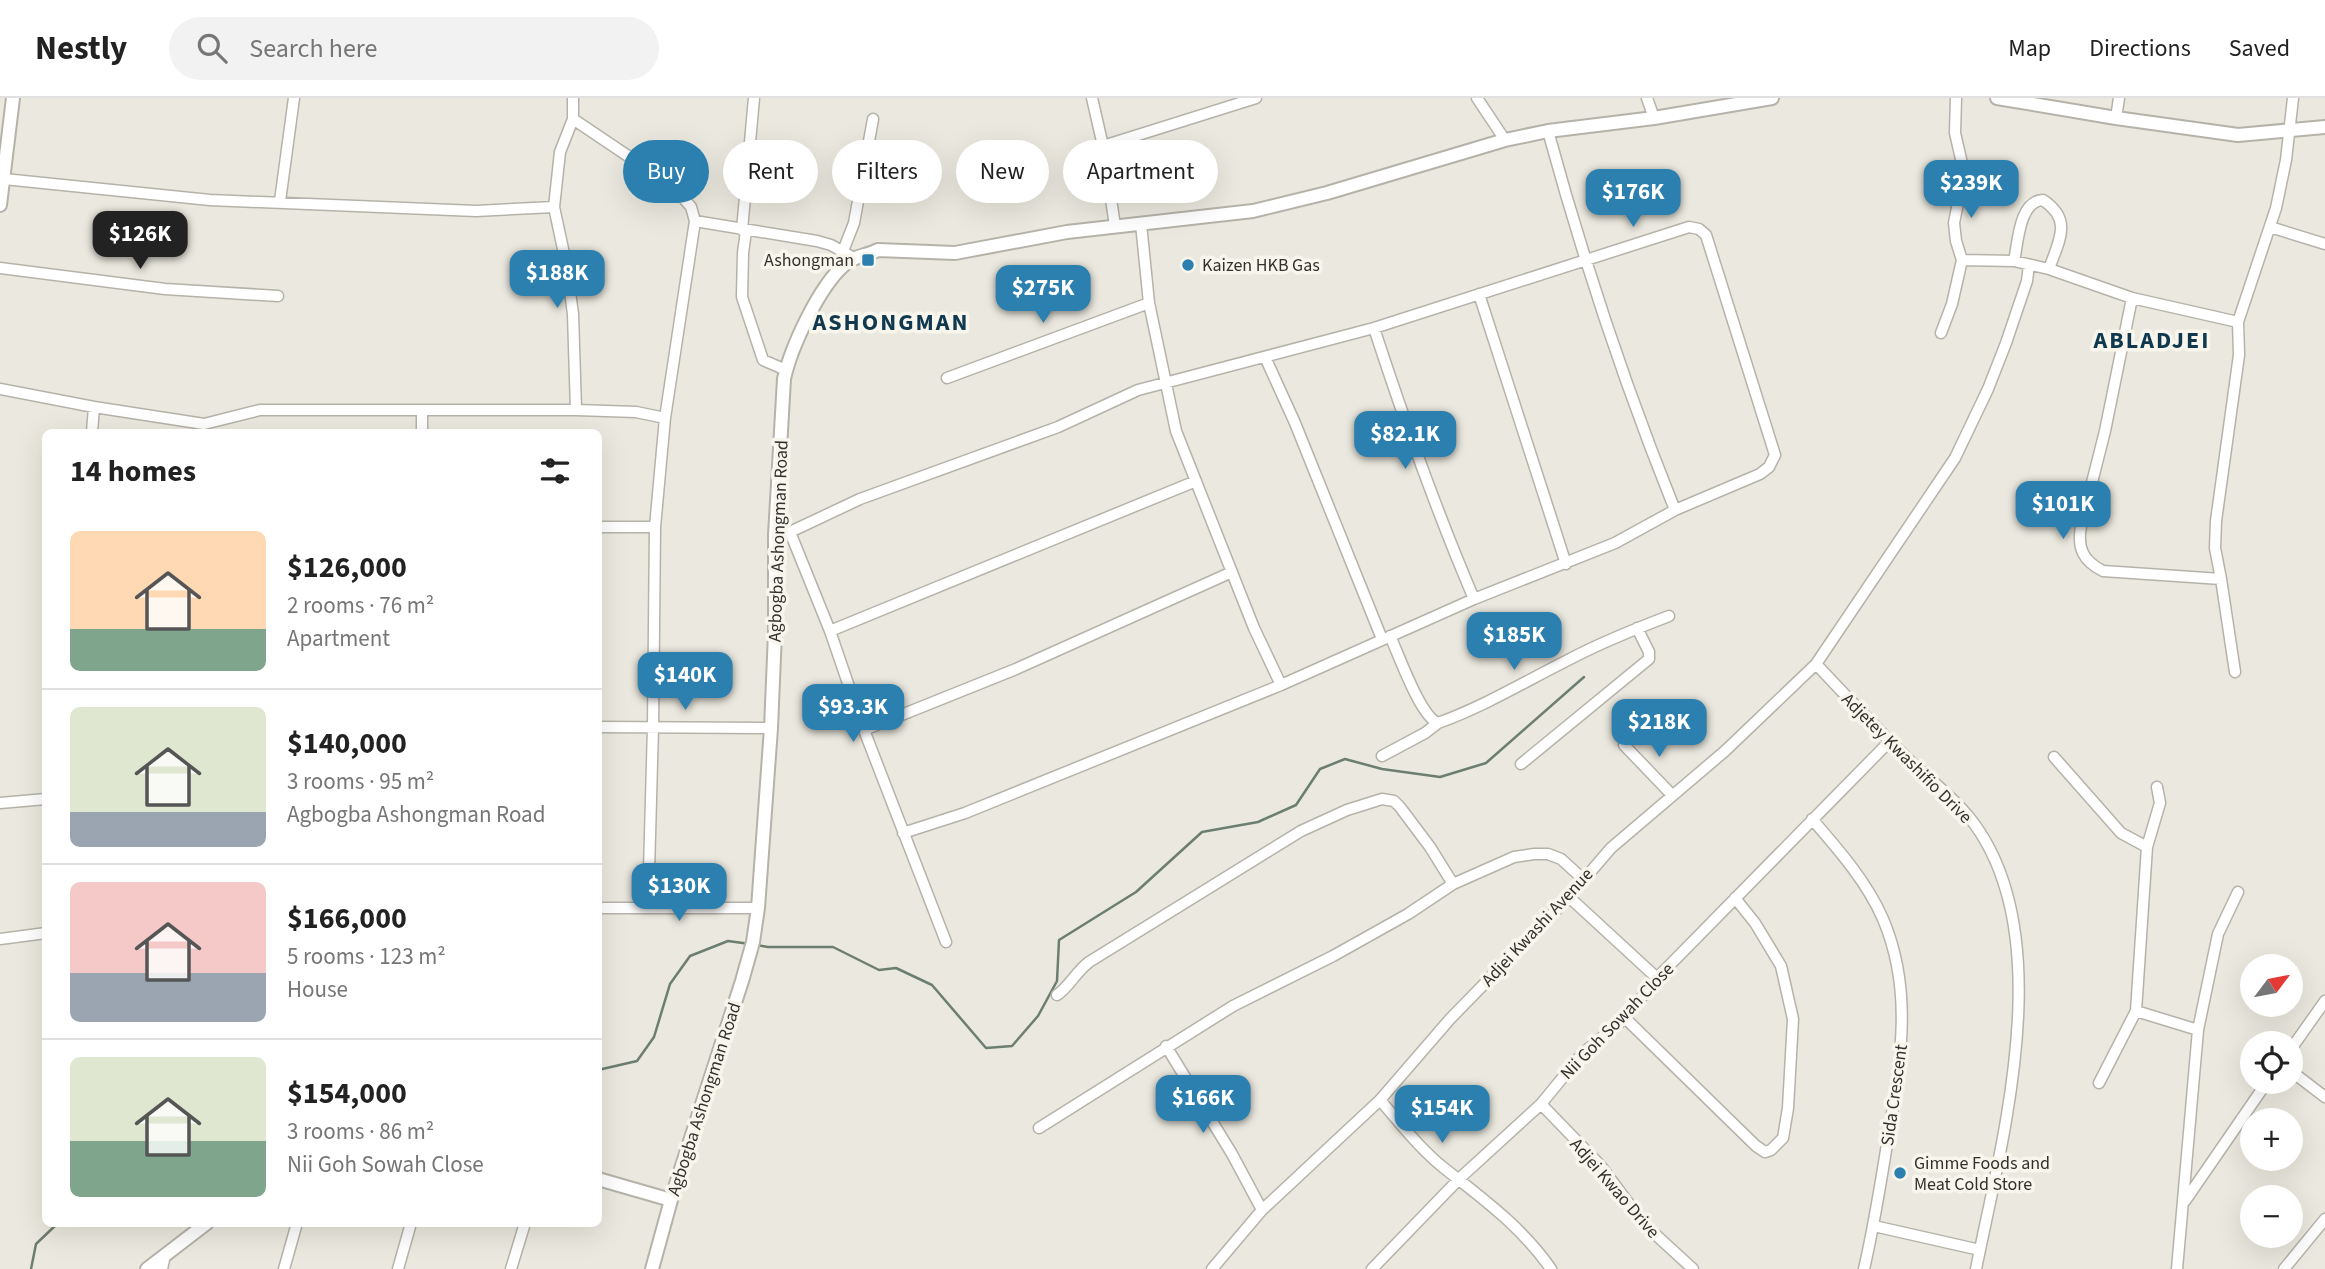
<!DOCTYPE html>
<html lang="en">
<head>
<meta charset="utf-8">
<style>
	:root { --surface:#fff; --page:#f2f2f2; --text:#222; --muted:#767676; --line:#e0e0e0; --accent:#2b80b0 }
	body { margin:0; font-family:"Source Sans 3",sans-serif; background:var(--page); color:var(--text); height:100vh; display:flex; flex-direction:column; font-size:26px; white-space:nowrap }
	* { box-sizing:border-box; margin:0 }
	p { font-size:23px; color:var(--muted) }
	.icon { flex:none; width:38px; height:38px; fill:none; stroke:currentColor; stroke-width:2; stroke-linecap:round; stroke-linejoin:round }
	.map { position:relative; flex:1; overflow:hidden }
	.drawer { position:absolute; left:42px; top:331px; width:560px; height:798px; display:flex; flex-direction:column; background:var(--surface); border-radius:10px; box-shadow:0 7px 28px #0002 }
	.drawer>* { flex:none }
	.hud { position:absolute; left:623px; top:42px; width:665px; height:63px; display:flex; gap:14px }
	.needle { width:46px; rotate:58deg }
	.fabs { position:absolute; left:2240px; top:856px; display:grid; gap:14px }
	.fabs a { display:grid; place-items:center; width:63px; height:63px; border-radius:50%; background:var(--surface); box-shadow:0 7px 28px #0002; font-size:35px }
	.price { position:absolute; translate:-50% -60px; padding:0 16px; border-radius:14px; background:var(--accent); color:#fff; font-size:23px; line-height:46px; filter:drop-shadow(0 2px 4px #0008) }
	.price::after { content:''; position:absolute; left:50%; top:42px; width:21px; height:16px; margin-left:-10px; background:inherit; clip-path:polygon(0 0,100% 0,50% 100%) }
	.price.selected { background:#222; color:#fff }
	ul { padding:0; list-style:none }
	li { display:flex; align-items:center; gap:21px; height:175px; padding:0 28px }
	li+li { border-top:2px solid var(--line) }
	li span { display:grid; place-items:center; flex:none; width:196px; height:140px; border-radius:10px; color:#555 }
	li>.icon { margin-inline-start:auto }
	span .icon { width:84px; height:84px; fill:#fffc; stroke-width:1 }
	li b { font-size:30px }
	h2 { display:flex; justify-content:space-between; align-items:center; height:84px; padding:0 28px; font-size:30px }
	.chip { padding:0 24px; border-radius:32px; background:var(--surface); box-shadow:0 7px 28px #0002; font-size:24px; line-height:63px }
	.chip.selected { background:var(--accent); color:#fff }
	header { display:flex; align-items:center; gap:42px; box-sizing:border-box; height:98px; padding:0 35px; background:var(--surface); border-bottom:2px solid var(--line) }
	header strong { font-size:33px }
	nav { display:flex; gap:38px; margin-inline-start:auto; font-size:24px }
	.search { width:490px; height:63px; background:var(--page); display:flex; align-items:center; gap:18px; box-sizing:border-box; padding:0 24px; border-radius:38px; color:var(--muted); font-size:26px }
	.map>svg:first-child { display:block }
</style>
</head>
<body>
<header>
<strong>Nestly</strong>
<div class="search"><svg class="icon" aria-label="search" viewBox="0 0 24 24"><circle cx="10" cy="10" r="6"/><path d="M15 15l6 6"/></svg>Search here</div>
<nav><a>Map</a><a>Directions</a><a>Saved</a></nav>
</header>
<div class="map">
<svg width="2325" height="1171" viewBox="0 0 2325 1171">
	<rect width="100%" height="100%" fill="#ebe9df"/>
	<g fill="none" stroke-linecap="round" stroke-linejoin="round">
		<!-- stream -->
		<path stroke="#6b7e6f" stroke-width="2.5" d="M 756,847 L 768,849 L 833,849 L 879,872 L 896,870 L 932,887 L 986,950 L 1012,948 L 1038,918 L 1057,883 L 1059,842 L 1136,794 L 1202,734 L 1258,724 L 1296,707 L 1320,671 L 1345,661 L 1382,671 L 1440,679 L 1486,665 L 1584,579
			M 598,972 L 637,963 L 654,939 L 670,886 L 690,858 L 728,843 L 750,846
			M 31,1171 L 36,1146 L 58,1125"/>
		<defs>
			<path id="minor" d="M 573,0 L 573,21 L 560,54 L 554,109 L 566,165 L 573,216 L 576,312
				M 1092,0 L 1103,48 L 1115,128
				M 1477,0 L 1505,42
				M 1647,0 L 1654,20
				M 2116,20 L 2119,0
				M 573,21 L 674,89 L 691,109 L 695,123 L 665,320 L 655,429 L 653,629 L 648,809
				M 1548,33 C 1583,161 1625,288 1675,412
				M 1103,48 L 1256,0
				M 4,81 L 210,102 L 476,113 L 554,109
				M 280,103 L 294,0
				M 695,123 L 817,143 L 831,147 L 854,160
				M 1141,126 L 1149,205 L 1176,333 L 1254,530 L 1281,587
				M 2270,129 L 2325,146
				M 742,132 L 754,0
				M 746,133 L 743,155 L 742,199 L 763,262 L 786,272
				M 843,153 L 854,125 L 873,21
				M 1962,162 L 2014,163 L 2049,171 L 2132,200 L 2238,224
				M 2014,163 C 2018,145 2019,103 2043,102 C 2073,122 2059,142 2049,171
				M 0,170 L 165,191 L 278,198
				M 1479,196 L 1566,466
				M 2132,200 L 2105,333 L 2081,428 C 2077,450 2083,463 2103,473 L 2221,481 L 2235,574
				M 1374,230 C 1404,322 1436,412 1474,501
				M 1941,235 L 1952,206 L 1962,162 L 1956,143 L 1954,125 L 1964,74 L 1955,35 L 1956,0
				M 1265,259 L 1295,325 L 1382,541
				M 947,280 L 1149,205
				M 0,291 L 94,309 L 204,326 L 260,312 L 576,312 L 636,314 L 665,320
				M 422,313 L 422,334
				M 92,334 L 94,309
				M 598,429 L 655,429
				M 790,434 L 830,533 L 864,632 L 946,844
				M 775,437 L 790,434 L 860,401 L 1058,329 L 1138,292 L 1374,230 L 1689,129 L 1699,131 L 1706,137 L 1775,357 L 1769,369 L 1760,376 L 1675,412 L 1615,445 L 1474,501 L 1281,587 L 965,715 L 903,735
				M 2221,481 L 2215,450 L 2216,423 L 2239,257 L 2238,224 L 2276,110 L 2286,62 L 2293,0
				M 830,533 L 1196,383
				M 1390,538 C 1399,557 1420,618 1438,625 C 1485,608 1526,583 1570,561 C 1602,544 1635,531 1669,518
				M 1816,566 C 1846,598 1876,630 1908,661 C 1928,680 1952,698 1969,719 C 2061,833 2002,1041 1976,1171
				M 598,629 L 771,630
				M 864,632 L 1016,571 L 1232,474
				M 1624,647 L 1672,697
				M 1382,658 L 1425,635 L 1438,625
				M 2054,659 L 2121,735 L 2147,749
				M 1521,666 L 1649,561 L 1649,554 L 1637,530
				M 2157,689 L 2160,705 L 2147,749 L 2136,913 L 2198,932
				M 0,705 L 46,701
				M 1812,721 C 1838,751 1867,784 1883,821 C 1914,894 1900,965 1888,1040 C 1881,1084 1874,1128 1864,1171
				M 1569,799 L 1657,880
				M 598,810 L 758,810
				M 0,841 L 46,835
				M 1057,897 C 1068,890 1076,874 1089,864 L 1301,733 L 1347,712 L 1382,701 L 1394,703 L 1400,709 L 1430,749 L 1453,786
				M 1625,920 L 1756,1048 L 1765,1054 L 1771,1052 L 1783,1040 L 1788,1010 L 1793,921 L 1781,868 L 1755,825 L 1735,800
				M 1166,948 L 1232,1056 L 1262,1112
				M 2291,951 L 2325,903
				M 2291,973 L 2325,999
				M 2099,985 L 2136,913
				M 1380,1002 C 1400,1025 1420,1051 1444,1070 C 1483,1101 1522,1129 1551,1171
				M 1541,1006 L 1600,1067 L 1644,1126 L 1693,1171
				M 1039,1030 L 1233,908 L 1333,858 L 1408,816 L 1453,786 L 1514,759 L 1534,756 L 1548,756 L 1561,761 L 1583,781
				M 2185,1103 L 2267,984
				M 1874,1128 L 1980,1152
				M 162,1171 L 165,1157
				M 284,1171 L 297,1125
				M 398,1171 L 411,1125
				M 511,1171 L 525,1125
				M 1212,1171 L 1262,1112 L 1380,1002 L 1450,921 L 1569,799 L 1611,750 L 1725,653 L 1816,566 L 1955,360 L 1988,291 L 2006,245 L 2027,183 L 2029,167
				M 1372,1171 L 1460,1080 L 1541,1006 L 1582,956 L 1625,920 L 1657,880 L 1890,643
				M 2177,1171 L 2198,932 L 2218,836 L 2238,794
				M 2284,1171 L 2325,1121"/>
			<path id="tertiary" d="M 1997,0 L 2116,20 L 2238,37 L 2325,29
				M 0,107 L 13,0
				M 598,1081 L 671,1102
				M 147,1171 L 207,1125
				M 652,1171 L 671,1102 L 742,883 L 753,844 L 758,810 L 771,630 L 775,535 L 775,437 L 784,281 C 791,249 819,189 844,167 C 853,158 866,158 878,152 L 955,155 L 1067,134 L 1253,113 L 1327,95 L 1505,42 L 1548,33 L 1654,20 L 1772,0"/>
		</defs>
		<!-- minor casing -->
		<use href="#minor" stroke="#b5b3a9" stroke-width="13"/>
		<!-- tertiary casing -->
		<use href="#tertiary" stroke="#b5b3a9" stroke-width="16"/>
		<!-- minor -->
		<use href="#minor" stroke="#fff" stroke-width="10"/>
		<!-- tertiary -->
		<use href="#tertiary" stroke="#fff" stroke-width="12"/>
	</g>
	<!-- markers -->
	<g fill="#2b80b0" stroke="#f8f6ec" stroke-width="2.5">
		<rect x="861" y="155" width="14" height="14" rx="3.5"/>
		<circle cx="1188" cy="167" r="7"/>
		<circle cx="1900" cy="1075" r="7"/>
	</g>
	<g text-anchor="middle" stroke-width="7" stroke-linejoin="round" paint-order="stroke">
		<!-- poi labels -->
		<g font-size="18" fill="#32312d" stroke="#f8f6ec" text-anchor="start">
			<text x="854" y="168" text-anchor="end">Ashongman</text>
			<text x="1202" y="173">Kaizen HKB Gas</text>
			<text x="1914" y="1071">Gimme Foods and<tspan x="1914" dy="21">Meat Cold Store</tspan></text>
		</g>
		<!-- street labels -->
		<g font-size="18" fill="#32312d" stroke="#f8f6ec">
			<text transform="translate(778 443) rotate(-88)" y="6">Agbogba Ashongman Road</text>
			<text transform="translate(1907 660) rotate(45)" y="6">Adjetey Kwashifio Drive</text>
			<text transform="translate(1537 829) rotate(-47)" y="6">Adjei Kwashi Avenue</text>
			<text transform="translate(1617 923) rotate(-46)" y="6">Nii Goh Sowah Close</text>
			<text transform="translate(1894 997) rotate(-82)" y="6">Sida Crescent</text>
			<text transform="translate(704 1001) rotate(-72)" y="6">Agbogba Ashongman Road</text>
			<text transform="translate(1615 1090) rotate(49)" y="6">Adjei Kwao Drive</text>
		</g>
		<!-- district labels -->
		<g font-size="24" font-weight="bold" letter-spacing="2" fill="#103950" stroke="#f8f6ec">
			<text x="891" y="232">ASHONGMAN</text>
			<text x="2152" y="250">ABLADJEI</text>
		</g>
	</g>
</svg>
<div class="fabs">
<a><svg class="needle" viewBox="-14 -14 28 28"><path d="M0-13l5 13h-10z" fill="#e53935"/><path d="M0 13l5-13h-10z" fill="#767676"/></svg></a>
<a><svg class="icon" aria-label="locate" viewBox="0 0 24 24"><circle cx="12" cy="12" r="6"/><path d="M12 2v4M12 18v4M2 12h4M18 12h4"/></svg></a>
<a>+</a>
<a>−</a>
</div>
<b class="price" style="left:1971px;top:122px">$239K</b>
<b class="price" style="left:1633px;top:131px">$176K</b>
<b class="price selected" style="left:140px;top:173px">$126K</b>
<b class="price" style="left:557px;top:212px">$188K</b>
<b class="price" style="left:1043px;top:227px">$275K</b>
<b class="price" style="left:1405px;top:373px">$82.1K</b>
<b class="price" style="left:2063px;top:443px">$101K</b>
<b class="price" style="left:1514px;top:574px">$185K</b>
<b class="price" style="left:685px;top:614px">$140K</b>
<b class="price" style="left:853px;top:646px">$93.3K</b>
<b class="price" style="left:1659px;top:661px">$218K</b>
<b class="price" style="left:679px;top:825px">$130K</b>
<b class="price" style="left:1203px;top:1037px">$166K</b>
<b class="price" style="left:1442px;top:1047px">$154K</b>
<div class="hud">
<a class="chip selected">Buy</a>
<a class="chip">Rent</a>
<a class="chip">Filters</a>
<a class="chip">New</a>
<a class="chip">Apartment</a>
</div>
<section class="drawer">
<h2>14 homes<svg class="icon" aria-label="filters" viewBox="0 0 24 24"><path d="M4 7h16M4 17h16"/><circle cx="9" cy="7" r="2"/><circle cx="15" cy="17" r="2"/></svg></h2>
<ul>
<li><span style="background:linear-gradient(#ffd9b3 70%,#7fa58c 0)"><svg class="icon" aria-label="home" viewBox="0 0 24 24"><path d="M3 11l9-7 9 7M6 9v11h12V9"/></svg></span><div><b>$126,000</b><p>2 rooms · 76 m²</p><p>Apartment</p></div></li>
<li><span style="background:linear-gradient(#dfe7d0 75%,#9aa5b1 0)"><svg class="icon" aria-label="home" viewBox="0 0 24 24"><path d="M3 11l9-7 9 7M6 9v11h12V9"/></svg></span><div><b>$140,000</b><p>3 rooms · 95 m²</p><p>Agbogba Ashongman Road</p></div></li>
<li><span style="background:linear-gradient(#f6c9c9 65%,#9aa5b1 0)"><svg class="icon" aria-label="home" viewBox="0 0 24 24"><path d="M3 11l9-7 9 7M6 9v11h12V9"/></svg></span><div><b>$166,000</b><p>5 rooms · 123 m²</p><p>House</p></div></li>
<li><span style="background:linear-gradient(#dfe7d0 60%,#7fa58c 0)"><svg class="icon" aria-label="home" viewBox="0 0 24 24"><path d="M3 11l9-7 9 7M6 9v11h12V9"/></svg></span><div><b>$154,000</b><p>3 rooms · 86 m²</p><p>Nii Goh Sowah Close</p></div></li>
</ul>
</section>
</div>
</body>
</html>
